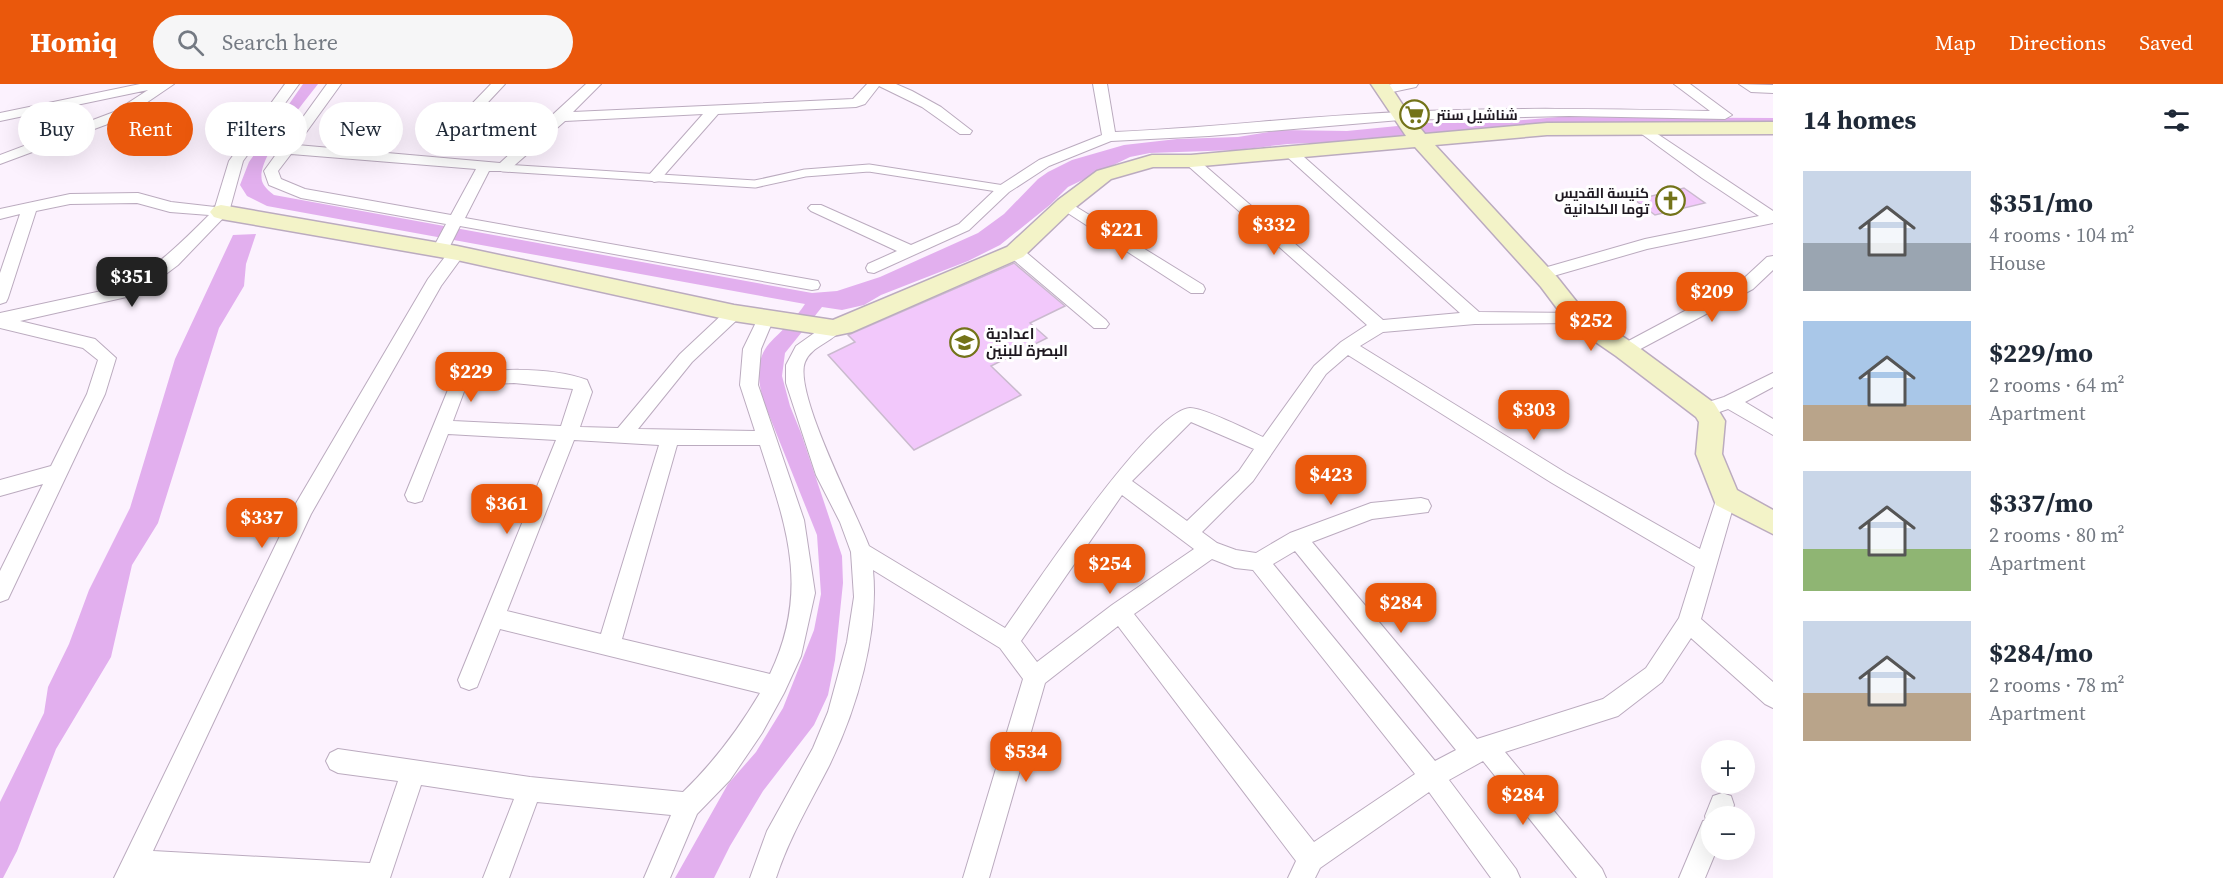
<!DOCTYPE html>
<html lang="en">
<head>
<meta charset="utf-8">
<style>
	:root { --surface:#fff; --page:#f6f6f7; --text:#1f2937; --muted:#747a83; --accent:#ea580c }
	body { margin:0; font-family:"Source Serif 4",Cairo,serif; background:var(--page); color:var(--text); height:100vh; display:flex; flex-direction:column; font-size:22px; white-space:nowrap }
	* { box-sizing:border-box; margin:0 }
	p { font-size:20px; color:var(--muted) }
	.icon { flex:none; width:33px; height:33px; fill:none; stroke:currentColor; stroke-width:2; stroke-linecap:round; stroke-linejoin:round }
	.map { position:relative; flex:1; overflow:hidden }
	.side { display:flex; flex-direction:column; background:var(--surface); width:450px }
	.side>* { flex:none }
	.guide { position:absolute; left:18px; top:18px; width:570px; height:54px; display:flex; gap:12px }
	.buttons { position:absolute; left:1701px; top:656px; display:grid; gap:12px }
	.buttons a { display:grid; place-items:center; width:54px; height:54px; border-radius:50%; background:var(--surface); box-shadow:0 6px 24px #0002; font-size:30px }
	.price { position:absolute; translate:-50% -51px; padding:0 14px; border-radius:12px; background:var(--accent); color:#fff; font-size:20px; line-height:39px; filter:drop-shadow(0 2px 3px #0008) }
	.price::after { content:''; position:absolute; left:50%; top:36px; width:18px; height:14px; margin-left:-9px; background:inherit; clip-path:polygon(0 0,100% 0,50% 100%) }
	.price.on { background:#222; color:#fff }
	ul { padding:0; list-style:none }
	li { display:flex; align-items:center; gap:18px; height:150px; padding:0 30px }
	li span { display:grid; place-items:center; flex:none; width:168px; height:120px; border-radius:0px; color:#555 }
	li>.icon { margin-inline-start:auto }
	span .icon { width:72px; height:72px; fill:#fffc; stroke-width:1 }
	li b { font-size:26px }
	h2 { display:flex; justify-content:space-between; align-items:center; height:72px; padding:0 30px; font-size:26px }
	.pill { padding:0 21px; border-radius:27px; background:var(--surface); box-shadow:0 6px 24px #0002; font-size:21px; line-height:54px }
	.pill.on { background:var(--accent); color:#fff }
	header { display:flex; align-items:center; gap:36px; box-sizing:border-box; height:84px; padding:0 30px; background:var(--accent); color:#fff }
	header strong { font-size:28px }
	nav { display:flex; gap:33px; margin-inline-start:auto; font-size:21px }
	.search { width:420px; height:54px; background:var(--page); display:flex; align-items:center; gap:15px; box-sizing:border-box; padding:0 21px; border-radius:33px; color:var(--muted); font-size:22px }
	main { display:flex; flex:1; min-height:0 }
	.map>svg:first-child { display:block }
</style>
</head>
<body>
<header>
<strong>Homiq</strong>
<div class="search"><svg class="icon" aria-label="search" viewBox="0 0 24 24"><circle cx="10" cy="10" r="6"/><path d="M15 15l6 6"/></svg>Search here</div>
<nav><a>Map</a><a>Directions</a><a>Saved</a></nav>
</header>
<main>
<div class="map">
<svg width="1773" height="794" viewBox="0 0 1773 794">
	<rect width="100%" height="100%" fill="#fcf2fe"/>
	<!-- water -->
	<path fill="#e2afee" d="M 303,0 L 318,0 C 304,19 256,74 262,97 C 264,103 269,107 274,111 L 812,209 L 837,207 L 880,193 L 978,149 L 1004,130 L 1038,95 L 1048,88 L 1072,76 L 1124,61 L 1177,55 L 1238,53 L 1281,46 L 1347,47 L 1428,39 L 1500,38 L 1558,33 L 1773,34 L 1773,40 L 1288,60 L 1237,66 L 1150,69 L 1130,73 L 1068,103 L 1051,120 L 1000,161 L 968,177 L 881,211 L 864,221 L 842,226 L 822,223 L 785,269 L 782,292 L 790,322 L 801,349 L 842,472 L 843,499 L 835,576 L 828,611 L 814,641 L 763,707 L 730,762 L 714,794 L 675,794 L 728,700 L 756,668 L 783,624 L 814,546 L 821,510 L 817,451 L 763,316 C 748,256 778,261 805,220 L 267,122 L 247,112 L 240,101 L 249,78 Z
		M 256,150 L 246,180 L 244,202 L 219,244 L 158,439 L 132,481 L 111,573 L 56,665 L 17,767 L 3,794 L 0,794 L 0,718 L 44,629 L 48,603 L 69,560 L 89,506 L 130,424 L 175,275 L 233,151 Z"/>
	<!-- building -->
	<path fill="#f2c8fb" stroke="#cabace" stroke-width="1.5" d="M 1684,104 L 1705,119 L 1655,131 L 1635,116 Z
		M 1014,179 L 1065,222 L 1030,239 L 1047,254 L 991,282 L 1021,311 L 914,366 L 828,271 L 855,258 L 848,251 Z"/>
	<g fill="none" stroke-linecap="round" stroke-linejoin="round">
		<defs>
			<path id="lane" d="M 503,84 L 755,100 L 805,89 L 869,84 L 1004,105"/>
			<path id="street" d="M 140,0 L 174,0 L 124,34 L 0,80 L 0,71 L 114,28 L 148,6 L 0,37 L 0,29 Z
				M 285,0 L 299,0 L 243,77 L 229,128 L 178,181 L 150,202 L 131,212 L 20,237 L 95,255 L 116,274 L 105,310 L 8,515 L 0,518 L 0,487 L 43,400 L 0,412 L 0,396 L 51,382 L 87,310 L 98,276 L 83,264 L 0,244 L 0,229 L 120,203 C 155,185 181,159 209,131 L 170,128 L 137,119 L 70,120 L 36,127 L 8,214 L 6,218 L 0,220 L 0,189 L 20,130 L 0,135 L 0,125 L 70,110 L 138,109 L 171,118 L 215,123 L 229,77 Z
				M 327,0 L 341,0 L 297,61 L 500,79 L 586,0 L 601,0 L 573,28 L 853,15 L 867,0 L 896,0 L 912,7 L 941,23 L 972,47 L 970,50 L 960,50 L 922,23 L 879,2 L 865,20 L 856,23 L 718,30 L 659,97 L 654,98 L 647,94 L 649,91 L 703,30 L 565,37 L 508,87 L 489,87 L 465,134 L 818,197 L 820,201 L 818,205 L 812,206 L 460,142 L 446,170 L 440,171 L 432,166 L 446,140 L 301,114 L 269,101 L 264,87 ZM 291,70 L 476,85 L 451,131 L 305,105 L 281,95 L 278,87 Z
				M 491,0 L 505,0 L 447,62 L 437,62 L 435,59 L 437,56 Z
				M 1093,0 L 1107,0 L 1115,48 C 1211,44 1306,32 1401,28 C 1504,23 1607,25 1710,27 L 1674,0 L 1690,0 L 1732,31 L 1725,35 L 1569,32 L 1400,36 L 1209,52 L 1111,57 L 1049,82 L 1009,108 L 969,146 L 874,189 L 868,188 L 866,184 L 868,180 L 897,167 L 811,127 L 808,124 L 811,121 L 821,121 L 911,161 L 959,140 L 999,102 L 1039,76 L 1102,51 Z
				M 1392,0 L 1418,0 L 1416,3 L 1383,10 L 1376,6 L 1378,3 Z
				M 1739,0 L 1773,1 L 1773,9 L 1751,8 Z
				M 1644,41 L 1773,127 L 1773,139 L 1647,165 L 1543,195 L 1537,194 L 1535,190 L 1537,186 L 1645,155 L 1759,132 L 1702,94 L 1639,48 L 1637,45 L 1639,42 Z
				M 1290,64 L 1295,65 L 1479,228 L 1582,229 L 1584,233 L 1582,237 L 1576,239 L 1475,240 L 1383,248 L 1360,262 L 1566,389 L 1700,465 L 1719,407 L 1726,405 L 1733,407 L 1736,413 L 1701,535 L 1773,598 L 1773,624 L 1765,620 L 1691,554 L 1662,598 L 1618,632 L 1505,668 L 1602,785 L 1606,794 L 1577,794 L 1483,677 L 1449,696 L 1516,785 L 1520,794 L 1491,794 L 1429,708 L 1320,784 L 1315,794 L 1288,794 L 1296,777 L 1118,542 L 1045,599 L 989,794 L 963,794 L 1023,595 L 1000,564 L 873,486 C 879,549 857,625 829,682 C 810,719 789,754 776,794 L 750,794 L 767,747 L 813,664 L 828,628 L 847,558 L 854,513 L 851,468 L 840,438 L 816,391 L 786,299 L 786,281 L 796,262 L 827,240 L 839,240 L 842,244 C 833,259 812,261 805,278 C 793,308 856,428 869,462 L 1005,544 C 1032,506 1151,326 1190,324 C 1204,324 1248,346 1263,353 L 1314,282 L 1341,258 L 1367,241 L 1186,80 L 1184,77 L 1186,74 L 1196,74 L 1383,236 L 1460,229 L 1285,71 L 1283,68 L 1285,65 ZM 1348,271 L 1552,399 L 1695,483 L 1679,534 L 1646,584 L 1603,615 L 1477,655 L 1312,458 L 1372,435 L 1428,428 L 1431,422 L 1428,416 L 1421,414 L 1371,419 L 1290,449 L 1256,469 L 1236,466 L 1217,459 L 1202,448 L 1253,397 L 1326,290 ZM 1191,338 L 1254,365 L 1239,387 L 1187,437 L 1132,397 ZM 1122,411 L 1194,465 L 1112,521 L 1037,578 L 1021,557 ZM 1295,467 L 1456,666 L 1435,677 L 1273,480 ZM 1212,475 L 1235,484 L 1253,486 L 1415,690 L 1314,758 L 1134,530 Z
				M 1065,116 L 1203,201 L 1205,205 L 1203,209 L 1191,209 L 1060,124 L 1057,121 Z
				M 1015,163 L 1021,164 L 1106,236 L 1109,240 L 1106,244 L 1094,244 L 1009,172 L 1007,168 L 1009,164 Z
				M 457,164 L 465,169 L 441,202 L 311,430 L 153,767 L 370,779 L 398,697 L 338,689 L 330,685 L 326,677 L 330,669 L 338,665 L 530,693 L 683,708 C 714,678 738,646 760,609 L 500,545 L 477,603 L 469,606 L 461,603 L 458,596 L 556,356 L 448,350 L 422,417 L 415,419 L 408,417 L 405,411 L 452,296 C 487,282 552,283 587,296 L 592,308 L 580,343 L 618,344 L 680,270 L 728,225 L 740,225 L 742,229 L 740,233 L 692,278 L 638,345 L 755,347 L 740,301 L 743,265 L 760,230 L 772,230 L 774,234 L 761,265 L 758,301 L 804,436 L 815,509 L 801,572 L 784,609 L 762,649 L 730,696 L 697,730 L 670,794 L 644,794 L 671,731 L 537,718 L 509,794 L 483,794 L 514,715 L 421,701 L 390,794 L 114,794 L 295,421 L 428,195 L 451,165 ZM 514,299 L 573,305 L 561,342 L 453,337 L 465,305 L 483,300 ZM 574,356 L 659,361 L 601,550 L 507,527 ZM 677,361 L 760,361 C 787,444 810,506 770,590 L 622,555 Z
				M 1773,172 L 1773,186 L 1753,205 L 1631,270 L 1619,270 L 1616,266 L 1619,262 L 1741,197 L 1767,173 Z
				M 1773,289 L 1773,303 L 1745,318 L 1773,335 L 1773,351 L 1728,325 L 1705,333 L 1699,331 L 1696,326 L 1699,321 L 1724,313 Z
				M 1722,709 L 1731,712 L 1734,721 L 1730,732 L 1712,732 L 1712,765 L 1717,765 L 1705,794 L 1679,794 L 1703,737 L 1706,736 L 1705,732 L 1713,712 Z"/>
			<path id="secondary" d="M 1371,0 L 1389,0 L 1408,29 L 1425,50 L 1547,39 L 1773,38 L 1773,50 L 1547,51 L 1435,61 L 1557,193 L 1584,227 L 1634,260 L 1714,319 L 1725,337 L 1722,370 L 1737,406 L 1773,426 L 1773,450 L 1716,421 L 1696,370 L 1699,338 L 1696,333 L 1616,272 L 1568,239 L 1541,203 L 1415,63 L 1191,83 L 1153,83 L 1111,95 L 1072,126 L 1023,173 L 852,248 L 833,252 L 734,237 L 457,176 L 221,135 L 214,133 L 210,128 L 214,123 L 221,121 L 457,162 L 734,221 L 833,236 L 1007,163 L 1058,116 L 1097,87 L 1152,71 L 1191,71 L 1406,52 Z"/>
		</defs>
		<!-- lane casing -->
		<use href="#lane" stroke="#bbabbf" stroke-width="9"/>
		<!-- street casing -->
		<use href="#street" stroke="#bbabbf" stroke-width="2"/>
		<!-- secondary casing -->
		<use href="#secondary" stroke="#bbabbf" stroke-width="3"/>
		<!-- lane -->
		<use href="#lane" stroke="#fff" stroke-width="7"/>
		<!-- street -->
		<use href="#street" fill="#fff" fill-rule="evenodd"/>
		<!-- secondary -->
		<use href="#secondary" fill="#f3f3c8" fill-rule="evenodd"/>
	</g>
	<!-- icons -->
	<defs>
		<symbol id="supermarket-ring" viewBox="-11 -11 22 22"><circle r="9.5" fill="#fff" stroke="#737319" stroke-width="1.5"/><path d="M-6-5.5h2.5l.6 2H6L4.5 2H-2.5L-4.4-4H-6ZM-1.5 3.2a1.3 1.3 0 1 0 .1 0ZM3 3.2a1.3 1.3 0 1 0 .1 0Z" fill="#737319"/></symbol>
		<symbol id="church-ring" viewBox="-11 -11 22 22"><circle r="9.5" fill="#fff" stroke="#737319" stroke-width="1.5"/><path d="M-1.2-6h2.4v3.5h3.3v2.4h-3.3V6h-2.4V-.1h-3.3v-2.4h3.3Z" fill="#737319"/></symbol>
		<symbol id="school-ring" viewBox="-11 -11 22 22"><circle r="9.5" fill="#fff" stroke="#737319" stroke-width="1.5"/><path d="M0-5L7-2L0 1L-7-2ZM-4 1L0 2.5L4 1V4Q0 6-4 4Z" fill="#737319"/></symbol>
	</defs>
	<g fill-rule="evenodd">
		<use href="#supermarket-ring" x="1398" y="14" width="33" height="33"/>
		<use href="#church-ring" x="1654" y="100" width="33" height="33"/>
		<use href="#school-ring" x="948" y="242" width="33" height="33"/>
	</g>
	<g text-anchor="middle" stroke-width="6" stroke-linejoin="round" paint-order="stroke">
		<!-- far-poi labels -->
		<g font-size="14" font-weight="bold" fill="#1f1921" stroke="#fff" text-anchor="start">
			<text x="1436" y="36">شناشيل سنتر</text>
			<text x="1649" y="114" text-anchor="end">كنيسة القديس<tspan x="1649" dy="16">توما الكلدانية</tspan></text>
		</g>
		<!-- poi labels -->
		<g font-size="15" font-weight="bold" fill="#1f1921" stroke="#fff" text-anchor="start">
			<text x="986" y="255">اعدادية<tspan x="986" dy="17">البصرة للبنين</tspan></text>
		</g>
	</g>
</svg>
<div class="buttons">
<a>+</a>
<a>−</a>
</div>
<b class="price" style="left:1274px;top:172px">$332</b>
<b class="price" style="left:1122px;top:177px">$221</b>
<b class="price on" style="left:132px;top:224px">$351</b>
<b class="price" style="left:1712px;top:239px">$209</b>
<b class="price" style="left:1591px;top:268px">$252</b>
<b class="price" style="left:471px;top:319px">$229</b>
<b class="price" style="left:1534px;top:357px">$303</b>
<b class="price" style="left:1331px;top:422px">$423</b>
<b class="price" style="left:507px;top:451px">$361</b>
<b class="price" style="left:262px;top:465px">$337</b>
<b class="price" style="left:1110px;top:511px">$254</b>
<b class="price" style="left:1401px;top:550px">$284</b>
<b class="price" style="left:1026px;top:699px">$534</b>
<b class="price" style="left:1523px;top:742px">$284</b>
<div class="guide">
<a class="pill">Buy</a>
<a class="pill on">Rent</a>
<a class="pill">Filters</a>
<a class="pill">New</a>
<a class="pill">Apartment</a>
</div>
</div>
<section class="side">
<h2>14 homes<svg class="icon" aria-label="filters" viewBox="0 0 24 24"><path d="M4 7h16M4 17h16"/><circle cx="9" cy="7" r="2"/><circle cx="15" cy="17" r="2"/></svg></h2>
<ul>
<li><span style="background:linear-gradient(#c9d6e8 60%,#9aa5b1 0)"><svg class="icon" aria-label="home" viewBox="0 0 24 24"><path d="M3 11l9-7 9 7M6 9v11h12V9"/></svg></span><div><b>$351/mo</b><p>4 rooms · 104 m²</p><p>House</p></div></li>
<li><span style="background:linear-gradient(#a9c7e8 70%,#b9a48a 0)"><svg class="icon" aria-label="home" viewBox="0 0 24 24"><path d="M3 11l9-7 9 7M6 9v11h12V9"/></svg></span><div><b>$229/mo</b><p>2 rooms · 64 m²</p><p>Apartment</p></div></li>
<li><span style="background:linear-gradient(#c9d6e8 65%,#8fb573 0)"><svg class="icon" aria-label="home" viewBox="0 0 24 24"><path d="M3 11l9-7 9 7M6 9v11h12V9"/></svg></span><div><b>$337/mo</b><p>2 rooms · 80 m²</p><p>Apartment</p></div></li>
<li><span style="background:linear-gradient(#c9d6e8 60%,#b9a48a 0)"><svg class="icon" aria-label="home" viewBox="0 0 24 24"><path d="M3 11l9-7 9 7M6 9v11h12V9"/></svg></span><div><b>$284/mo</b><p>2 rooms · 78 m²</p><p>Apartment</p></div></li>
</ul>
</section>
</main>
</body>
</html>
